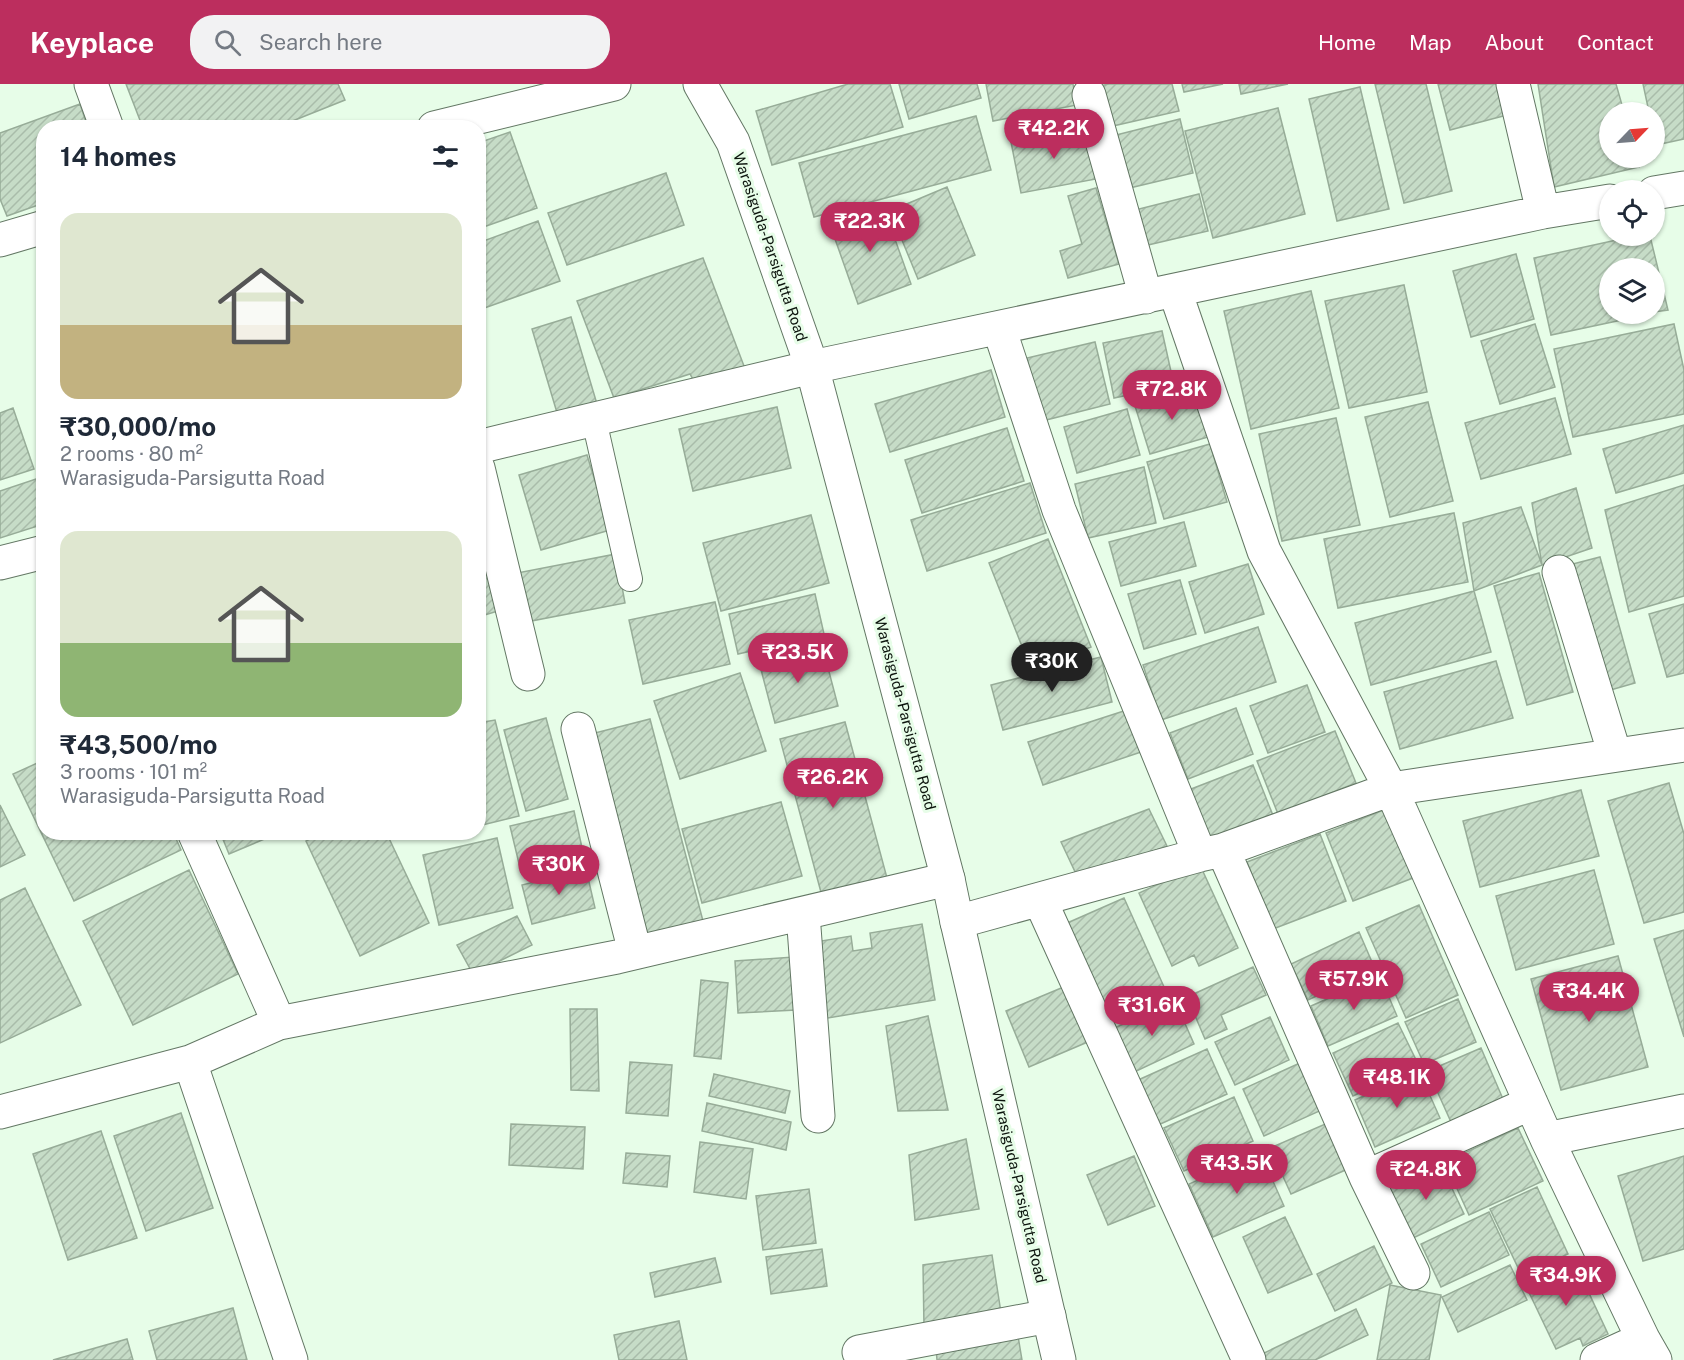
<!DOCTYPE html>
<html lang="en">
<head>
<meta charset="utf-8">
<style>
	:root { --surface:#fff; --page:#f2f2f3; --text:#1f2937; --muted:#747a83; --accent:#bc2e5e }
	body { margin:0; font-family:"Public Sans",sans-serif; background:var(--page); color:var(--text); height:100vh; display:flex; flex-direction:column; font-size:22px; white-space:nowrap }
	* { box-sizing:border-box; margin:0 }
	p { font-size:20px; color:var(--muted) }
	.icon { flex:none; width:33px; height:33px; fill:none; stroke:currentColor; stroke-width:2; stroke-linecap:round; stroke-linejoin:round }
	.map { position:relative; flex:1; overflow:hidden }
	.drawer { position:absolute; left:36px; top:36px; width:450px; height:720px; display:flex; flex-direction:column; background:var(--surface); border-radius:24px; box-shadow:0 2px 4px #0004 }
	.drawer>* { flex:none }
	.needle { width:39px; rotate:65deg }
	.buttons { position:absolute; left:1599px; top:18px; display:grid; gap:12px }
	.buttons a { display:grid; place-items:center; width:66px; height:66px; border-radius:50%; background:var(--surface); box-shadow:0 2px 4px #0004; font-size:30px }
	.price { position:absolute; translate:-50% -51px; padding:0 14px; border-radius:21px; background:var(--accent); color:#fff; font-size:20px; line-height:39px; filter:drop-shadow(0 2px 3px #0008) }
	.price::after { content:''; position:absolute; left:50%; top:36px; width:18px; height:14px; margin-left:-9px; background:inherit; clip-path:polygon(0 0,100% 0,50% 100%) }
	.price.active { background:#222; color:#fff }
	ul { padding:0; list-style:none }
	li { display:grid; align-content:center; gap:12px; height:318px; padding:0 24px }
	li span { display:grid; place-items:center; height:186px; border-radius:18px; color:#555 }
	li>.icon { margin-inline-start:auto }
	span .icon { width:108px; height:108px; fill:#fffc; stroke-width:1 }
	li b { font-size:26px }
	h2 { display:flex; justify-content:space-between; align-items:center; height:72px; padding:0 24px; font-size:26px }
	header { display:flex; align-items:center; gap:36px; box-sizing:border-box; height:84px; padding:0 30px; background:var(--accent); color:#fff }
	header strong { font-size:28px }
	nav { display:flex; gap:33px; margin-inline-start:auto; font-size:21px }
	.search { width:420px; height:54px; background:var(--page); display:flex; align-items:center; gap:15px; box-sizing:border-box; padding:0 21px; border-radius:24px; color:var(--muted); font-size:22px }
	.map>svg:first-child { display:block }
</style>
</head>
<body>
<header>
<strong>Keyplace</strong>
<div class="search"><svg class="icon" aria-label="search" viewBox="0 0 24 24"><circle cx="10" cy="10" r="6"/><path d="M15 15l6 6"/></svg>Search here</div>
<nav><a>Home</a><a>Map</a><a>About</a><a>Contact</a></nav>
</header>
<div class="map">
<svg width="1684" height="1276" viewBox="0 0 1684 1276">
	<defs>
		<pattern id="building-hatch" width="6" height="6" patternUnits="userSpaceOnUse" patternTransform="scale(1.5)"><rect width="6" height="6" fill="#c6dcc7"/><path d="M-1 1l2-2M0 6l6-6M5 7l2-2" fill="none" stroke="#a9bcaa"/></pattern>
	</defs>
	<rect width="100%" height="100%" fill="#e7fde8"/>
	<!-- building -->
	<path fill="url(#building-hatch)" stroke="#97ac98" stroke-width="1.5" d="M 126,0 L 338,0 L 345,16 L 275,44 L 143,44 Z
		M 848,0 L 890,0 L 903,43 L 772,81 L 756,27 Z
		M 899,0 L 977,0 L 981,14 L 909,35 Z
		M 986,0 L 1073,0 L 1077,21 L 993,37 Z
		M 1109,0 L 1172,0 L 1179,27 L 1104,44 L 1094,3 Z
		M 1182,0 L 1223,0 L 1184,8 Z
		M 1239,0 L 1288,0 L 1241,10 Z
		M 1375,0 L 1426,0 L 1452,107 L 1404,119 Z
		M 1438,0 L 1503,0 L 1511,30 L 1450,46 Z
		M 1538,0 L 1616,0 L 1624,28 L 1610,28 L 1610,74 L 1636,74 L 1639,83 L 1554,103 Z
		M 1643,0 L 1684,0 L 1684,55 L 1656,61 L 1654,28 L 1649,28 Z
		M 1360,3 L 1389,125 L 1337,137 L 1309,15 Z
		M 80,20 L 88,44 L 44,44 L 44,119 L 7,132 L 0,115 L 0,49 Z
		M 1278,24 L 1305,130 L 1213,154 L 1185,47 Z
		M 976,32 L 991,86 L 814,133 L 799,79 Z
		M 1180,35 L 1193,89 L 1121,106 L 1108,53 Z
		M 1087,44 L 1096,95 L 1021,109 L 1011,58 Z
		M 510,48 L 537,124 L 478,145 L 478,59 Z
		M 666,89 L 684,141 L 567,181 L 548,129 Z
		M 947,103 L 975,171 L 918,195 L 890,127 Z
		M 1096,104 L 1119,180 L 1068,194 L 1060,167 L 1082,160 L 1068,112 Z
		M 1199,110 L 1208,147 L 1135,164 L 1127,128 Z
		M 882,119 L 911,200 L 858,220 L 829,138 Z
		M 538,137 L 560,197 L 479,226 L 478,159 Z
		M 1635,152 L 1650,152 L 1668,226 L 1654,228 L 1654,184 L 1610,184 L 1610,230 L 1650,230 L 1551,251 L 1534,174 Z
		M 1516,170 L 1534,235 L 1471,253 L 1453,187 Z
		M 703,174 L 744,282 L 695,299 L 690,290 L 614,314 L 577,217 Z
		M 1404,201 L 1427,308 L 1349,324 L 1325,217 Z
		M 1311,207 L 1339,324 L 1251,345 L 1224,227 Z
		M 571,233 L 597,320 L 558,332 L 532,245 Z
		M 1535,240 L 1555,303 L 1500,320 L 1481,257 Z
		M 1674,240 L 1684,286 L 1684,330 L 1573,353 L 1554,265 Z
		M 1162,247 L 1174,301 L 1114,314 L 1103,259 Z
		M 1095,258 L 1110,320 L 1042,337 L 1027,274 Z
		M 991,286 L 1005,333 L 890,368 L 875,320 Z
		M 1193,304 L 1208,353 L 1150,370 L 1135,322 Z
		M 1555,314 L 1571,370 L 1481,395 L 1465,339 Z
		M 1428,318 L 1453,417 L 1390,433 L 1365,333 Z
		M 777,323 L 791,384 L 693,407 L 679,345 Z
		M 13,324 L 34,385 L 0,396 L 0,329 Z
		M 1127,325 L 1140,371 L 1077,389 L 1064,343 Z
		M 1336,334 L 1360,441 L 1282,457 L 1259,350 Z
		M 1684,341 L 1684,389 L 1616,409 L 1603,365 Z
		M 1007,344 L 1024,397 L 922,429 L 905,376 Z
		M 1210,360 L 1227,418 L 1164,435 L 1147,378 Z
		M 587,371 L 610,446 L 541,466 L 519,391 Z
		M 1144,383 L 1156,439 L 1088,454 L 1075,400 Z
		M 42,393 L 44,440 L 0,454 L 0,407 Z
		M 1030,399 L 1046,449 L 927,487 L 911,436 Z
		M 1684,401 L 1684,512 L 1629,528 L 1605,426 Z
		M 1576,404 L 1592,464 L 1542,481 L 1532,419 Z
		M 1521,423 L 1542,481 L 1474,507 L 1463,439 Z
		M 1454,429 L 1468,498 L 1338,524 L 1324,455 Z
		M 811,431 L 829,499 L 721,527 L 703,459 Z
		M 1184,438 L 1196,482 L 1121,502 L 1109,458 Z
		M 1048,455 L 1091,563 L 1031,585 L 989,479 Z
		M 616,470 L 625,519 L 526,538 L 517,489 Z
		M 482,471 L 498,527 L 478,533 L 478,472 Z
		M 1600,473 L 1635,599 L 1600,609 L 1565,482 Z
		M 1248,480 L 1264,530 L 1205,549 L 1189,498 Z
		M 1539,489 L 1573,608 L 1527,621 L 1494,502 Z
		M 1180,496 L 1196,550 L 1144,565 L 1128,510 Z
		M 1474,507 L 1491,568 L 1371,601 L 1355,539 Z
		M 815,510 L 824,550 L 738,570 L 729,530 Z
		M 715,518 L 730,580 L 643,600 L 629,536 Z
		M 1684,520 L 1684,589 L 1667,593 L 1649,530 Z
		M 1258,543 L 1276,598 L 1161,636 L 1143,581 Z
		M 822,561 L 838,622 L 775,639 L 759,578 Z
		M 1101,573 L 1112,618 L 1003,646 L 991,601 Z
		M 1496,577 L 1513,634 L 1400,665 L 1384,608 Z
		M 740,589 L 766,667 L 680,695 L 654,617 Z
		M 1307,601 L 1325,648 L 1268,669 L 1250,622 Z
		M 1236,624 L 1253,670 L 1188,695 L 1170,649 Z
		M 1130,625 L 1144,667 L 1043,701 L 1028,658 Z
		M 546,634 L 568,715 L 526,727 L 504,646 Z
		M 650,635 L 703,837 L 640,853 L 587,651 Z
		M 495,636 L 519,732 L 478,742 L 478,639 Z
		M 845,638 L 887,794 L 822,812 L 780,655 Z
		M 1335,647 L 1356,699 L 1278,730 L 1257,677 Z
		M 44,676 L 44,748 L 173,748 L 181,766 L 74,817 L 13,690 Z
		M 1253,681 L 1274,734 L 1207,761 L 1186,707 Z
		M 1669,699 L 1684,750 L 1684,828 L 1644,839 L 1608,717 Z
		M 1581,706 L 1599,772 L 1480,803 L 1463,737 Z
		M 781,718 L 802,792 L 702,819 L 682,745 Z
		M 0,721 L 25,771 L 0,783 Z
		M 1149,725 L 1167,762 L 1078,794 L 1061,758 Z
		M 1386,725 L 1413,794 L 1353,817 L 1326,749 Z
		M 574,727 L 584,773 L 521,788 L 510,742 Z
		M 220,748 L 281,748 L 229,770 Z
		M 323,748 L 386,748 L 429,839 L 360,872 L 306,757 Z
		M 1320,750 L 1346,817 L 1273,845 L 1247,778 Z
		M 497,754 L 513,824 L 439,841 L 423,771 Z
		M 1200,781 L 1238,864 L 1199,882 L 1194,871 L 1172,882 L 1139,809 Z
		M 586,785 L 595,824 L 532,840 L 522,801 Z
		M 189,786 L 238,890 L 133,941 L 83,837 Z
		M 1594,786 L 1614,860 L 1516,886 L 1496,812 Z
		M 25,804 L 81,921 L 0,959 L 0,816 Z
		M 1124,814 L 1165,905 L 1106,931 L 1065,840 Z
		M 1419,821 L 1458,911 L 1406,934 L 1366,844 Z
		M 517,832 L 532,861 L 473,890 L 457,861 Z
		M 922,840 L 935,916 L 822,935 L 809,859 L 851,852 L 853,867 L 872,864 L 870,849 Z
		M 1684,846 L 1684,953 L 1654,855 Z
		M 1359,848 L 1375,885 L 1308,916 L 1291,880 Z
		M 1618,872 L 1648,983 L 1561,1006 L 1531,895 Z
		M 794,873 L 796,926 L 738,929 L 735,877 Z
		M 1253,883 L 1266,911 L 1221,931 L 1227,945 L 1205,955 L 1187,913 Z
		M 1380,892 L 1397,932 L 1328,962 L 1311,922 Z
		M 701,896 L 728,899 L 721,975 L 694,972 Z
		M 1066,902 L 1090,957 L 1029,983 L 1006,927 Z
		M 1458,915 L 1476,958 L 1424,980 L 1405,938 Z
		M 1175,917 L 1194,960 L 1130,990 L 1110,946 Z
		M 570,925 L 597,925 L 599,1007 L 571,1006 Z
		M 928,932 L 948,1026 L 898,1027 L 886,942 Z
		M 1270,933 L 1289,976 L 1235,1001 L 1215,958 Z
		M 1398,939 L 1419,982 L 1353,1012 L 1333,969 Z
		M 1481,964 L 1503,1015 L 1451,1038 L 1428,987 Z
		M 1207,965 L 1227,1010 L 1156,1042 L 1136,997 Z
		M 630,978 L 672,981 L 668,1032 L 626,1029 Z
		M 1302,978 L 1324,1025 L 1264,1052 L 1243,1005 Z
		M 1419,987 L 1440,1034 L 1375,1063 L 1355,1016 Z
		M 714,990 L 790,1007 L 785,1029 L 709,1012 Z
		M 1234,1013 L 1253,1057 L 1184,1087 L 1164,1044 Z
		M 707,1019 L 791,1038 L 786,1066 L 702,1047 Z
		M 181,1029 L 213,1124 L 146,1147 L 114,1052 Z
		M 1330,1038 L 1350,1084 L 1291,1110 L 1270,1064 Z
		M 511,1040 L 585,1043 L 583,1085 L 509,1081 Z
		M 1518,1044 L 1543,1097 L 1469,1131 L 1445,1078 Z
		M 101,1047 L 137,1154 L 68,1176 L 33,1070 Z
		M 966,1055 L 979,1125 L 915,1136 L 909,1071 Z
		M 700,1058 L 753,1065 L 746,1115 L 694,1108 Z
		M 1260,1068 L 1284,1122 L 1213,1153 L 1189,1100 Z
		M 626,1069 L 670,1072 L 667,1103 L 623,1099 Z
		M 1134,1072 L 1155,1122 L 1108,1141 L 1087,1091 Z
		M 1684,1072 L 1684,1165 L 1643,1177 L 1618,1092 Z
		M 1440,1079 L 1464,1130 L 1411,1155 L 1387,1104 Z
		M 1537,1103 L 1568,1170 L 1522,1192 L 1490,1125 Z
		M 809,1105 L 816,1159 L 763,1166 L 756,1112 Z
		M 1489,1128 L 1509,1171 L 1441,1203 L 1421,1160 Z
		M 1285,1133 L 1312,1190 L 1268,1209 L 1243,1153 Z
		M 1374,1162 L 1392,1199 L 1335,1227 L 1317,1190 Z
		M 822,1165 L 827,1202 L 771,1210 L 766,1173 Z
		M 992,1171 L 1002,1235 L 924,1244 L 923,1181 Z
		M 715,1174 L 721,1198 L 655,1213 L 650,1189 Z
		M 1574,1177 L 1608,1250 L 1583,1262 L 1580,1254 L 1556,1265 L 1525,1200 Z
		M 1510,1181 L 1527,1216 L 1458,1248 L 1442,1213 Z
		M 1390,1201 L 1441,1211 L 1429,1276 L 1377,1276 Z
		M 233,1224 L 247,1276 L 157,1276 L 149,1247 Z
		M 1356,1225 L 1368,1251 L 1315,1276 L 1265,1276 L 1262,1270 Z
		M 679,1237 L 687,1276 L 619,1276 L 614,1251 Z
		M 1018,1252 L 1022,1276 L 937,1276 L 936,1264 Z
		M 127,1255 L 133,1276 L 53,1276 Z"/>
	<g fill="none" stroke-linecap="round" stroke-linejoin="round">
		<defs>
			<path id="service" d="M 594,336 L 630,495"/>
			<path id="minor" d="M 91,0 L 107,44
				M 1513,0 L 1543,128
				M 1089,11 L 1146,213
				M 434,44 L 614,0
				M 1654,109 L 1684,104
				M 0,156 L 44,143
				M 1175,207 L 1264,467 L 1391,705 L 1547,1055 L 1643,1255 L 1655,1276
				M 999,244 L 1059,426 L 1200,771
				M 478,363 L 812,283 L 1543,128 L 1610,117
				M 478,384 L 528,590
				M 0,479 L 44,468
				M 1559,488 L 1615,671
				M 578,645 L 635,868
				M 194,748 L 279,939
				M 1223,766 L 1366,1093 L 1413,1189
				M 1040,816 L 1249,1276
				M 803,830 L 818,1032
				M 957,838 L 1200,771 L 1223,766 L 1391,705 L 1684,661
				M 190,978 L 291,1276
				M 0,1028 L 190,978 L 279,939 L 617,873 L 948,795
				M 1547,1055 L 1684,1027
				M 1366,1093 L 1531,1019
				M 859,1268 L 1049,1232
				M 1597,1276 L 1643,1255"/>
			<path id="tertiary" d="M 700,0 L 733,58 L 812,283 L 948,795 L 957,838 L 1059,1276"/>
		</defs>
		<!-- service casing -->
		<use href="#service" stroke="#637764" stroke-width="26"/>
		<!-- minor casing -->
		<use href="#minor" stroke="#637764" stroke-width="35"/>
		<!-- tertiary casing -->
		<use href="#tertiary" stroke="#637764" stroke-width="35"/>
		<!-- service -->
		<use href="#service" stroke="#fff" stroke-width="24"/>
		<!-- minor -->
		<use href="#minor" stroke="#fff" stroke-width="33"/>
		<!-- tertiary -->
		<use href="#tertiary" stroke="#fff" stroke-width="33"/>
	</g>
	<g text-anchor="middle" stroke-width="6" stroke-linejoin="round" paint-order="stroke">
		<!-- street labels -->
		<g font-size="15" fill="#0c140d" stroke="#e7fde8">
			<text transform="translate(770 163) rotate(71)" y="5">Warasiguda-Parsigutta Road</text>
			<text transform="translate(905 630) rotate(75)" y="5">Warasiguda-Parsigutta Road</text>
			<text transform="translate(1019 1102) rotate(77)" y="5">Warasiguda-Parsigutta Road</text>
		</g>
	</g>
</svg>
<div class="buttons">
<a><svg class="needle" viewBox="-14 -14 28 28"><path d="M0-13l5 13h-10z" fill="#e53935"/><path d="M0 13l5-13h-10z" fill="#747a83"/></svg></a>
<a><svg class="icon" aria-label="locate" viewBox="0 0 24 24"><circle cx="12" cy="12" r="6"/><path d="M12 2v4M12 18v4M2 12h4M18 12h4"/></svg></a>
<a><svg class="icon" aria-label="layers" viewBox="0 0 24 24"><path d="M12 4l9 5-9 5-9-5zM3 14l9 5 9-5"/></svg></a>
</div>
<b class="price" style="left:1054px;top:76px">₹42.2K</b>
<b class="price" style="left:870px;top:169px">₹22.3K</b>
<b class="price" style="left:1172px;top:337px">₹72.8K</b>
<b class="price" style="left:798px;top:600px">₹23.5K</b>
<b class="price active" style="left:1052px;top:609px">₹30K</b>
<b class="price" style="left:833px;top:725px">₹26.2K</b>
<b class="price" style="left:559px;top:812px">₹30K</b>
<b class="price" style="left:1354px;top:927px">₹57.9K</b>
<b class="price" style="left:1589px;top:939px">₹34.4K</b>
<b class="price" style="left:1152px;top:953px">₹31.6K</b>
<b class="price" style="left:1397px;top:1025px">₹48.1K</b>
<b class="price" style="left:1237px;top:1111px">₹43.5K</b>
<b class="price" style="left:1426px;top:1117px">₹24.8K</b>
<b class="price" style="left:1566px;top:1223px">₹34.9K</b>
<section class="drawer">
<h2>14 homes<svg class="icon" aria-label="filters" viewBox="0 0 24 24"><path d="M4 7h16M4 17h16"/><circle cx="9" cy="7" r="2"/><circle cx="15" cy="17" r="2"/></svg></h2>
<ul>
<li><span style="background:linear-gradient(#dfe7d0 60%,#c2b280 0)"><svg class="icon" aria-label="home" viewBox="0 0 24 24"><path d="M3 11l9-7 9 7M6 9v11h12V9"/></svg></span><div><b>₹30,000/mo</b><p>2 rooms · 80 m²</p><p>Warasiguda-Parsigutta Road</p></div></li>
<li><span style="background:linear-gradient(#dfe7d0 60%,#8fb573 0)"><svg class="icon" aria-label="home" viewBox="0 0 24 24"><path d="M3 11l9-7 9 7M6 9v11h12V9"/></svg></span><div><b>₹43,500/mo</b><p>3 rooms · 101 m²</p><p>Warasiguda-Parsigutta Road</p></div></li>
</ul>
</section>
</div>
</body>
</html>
